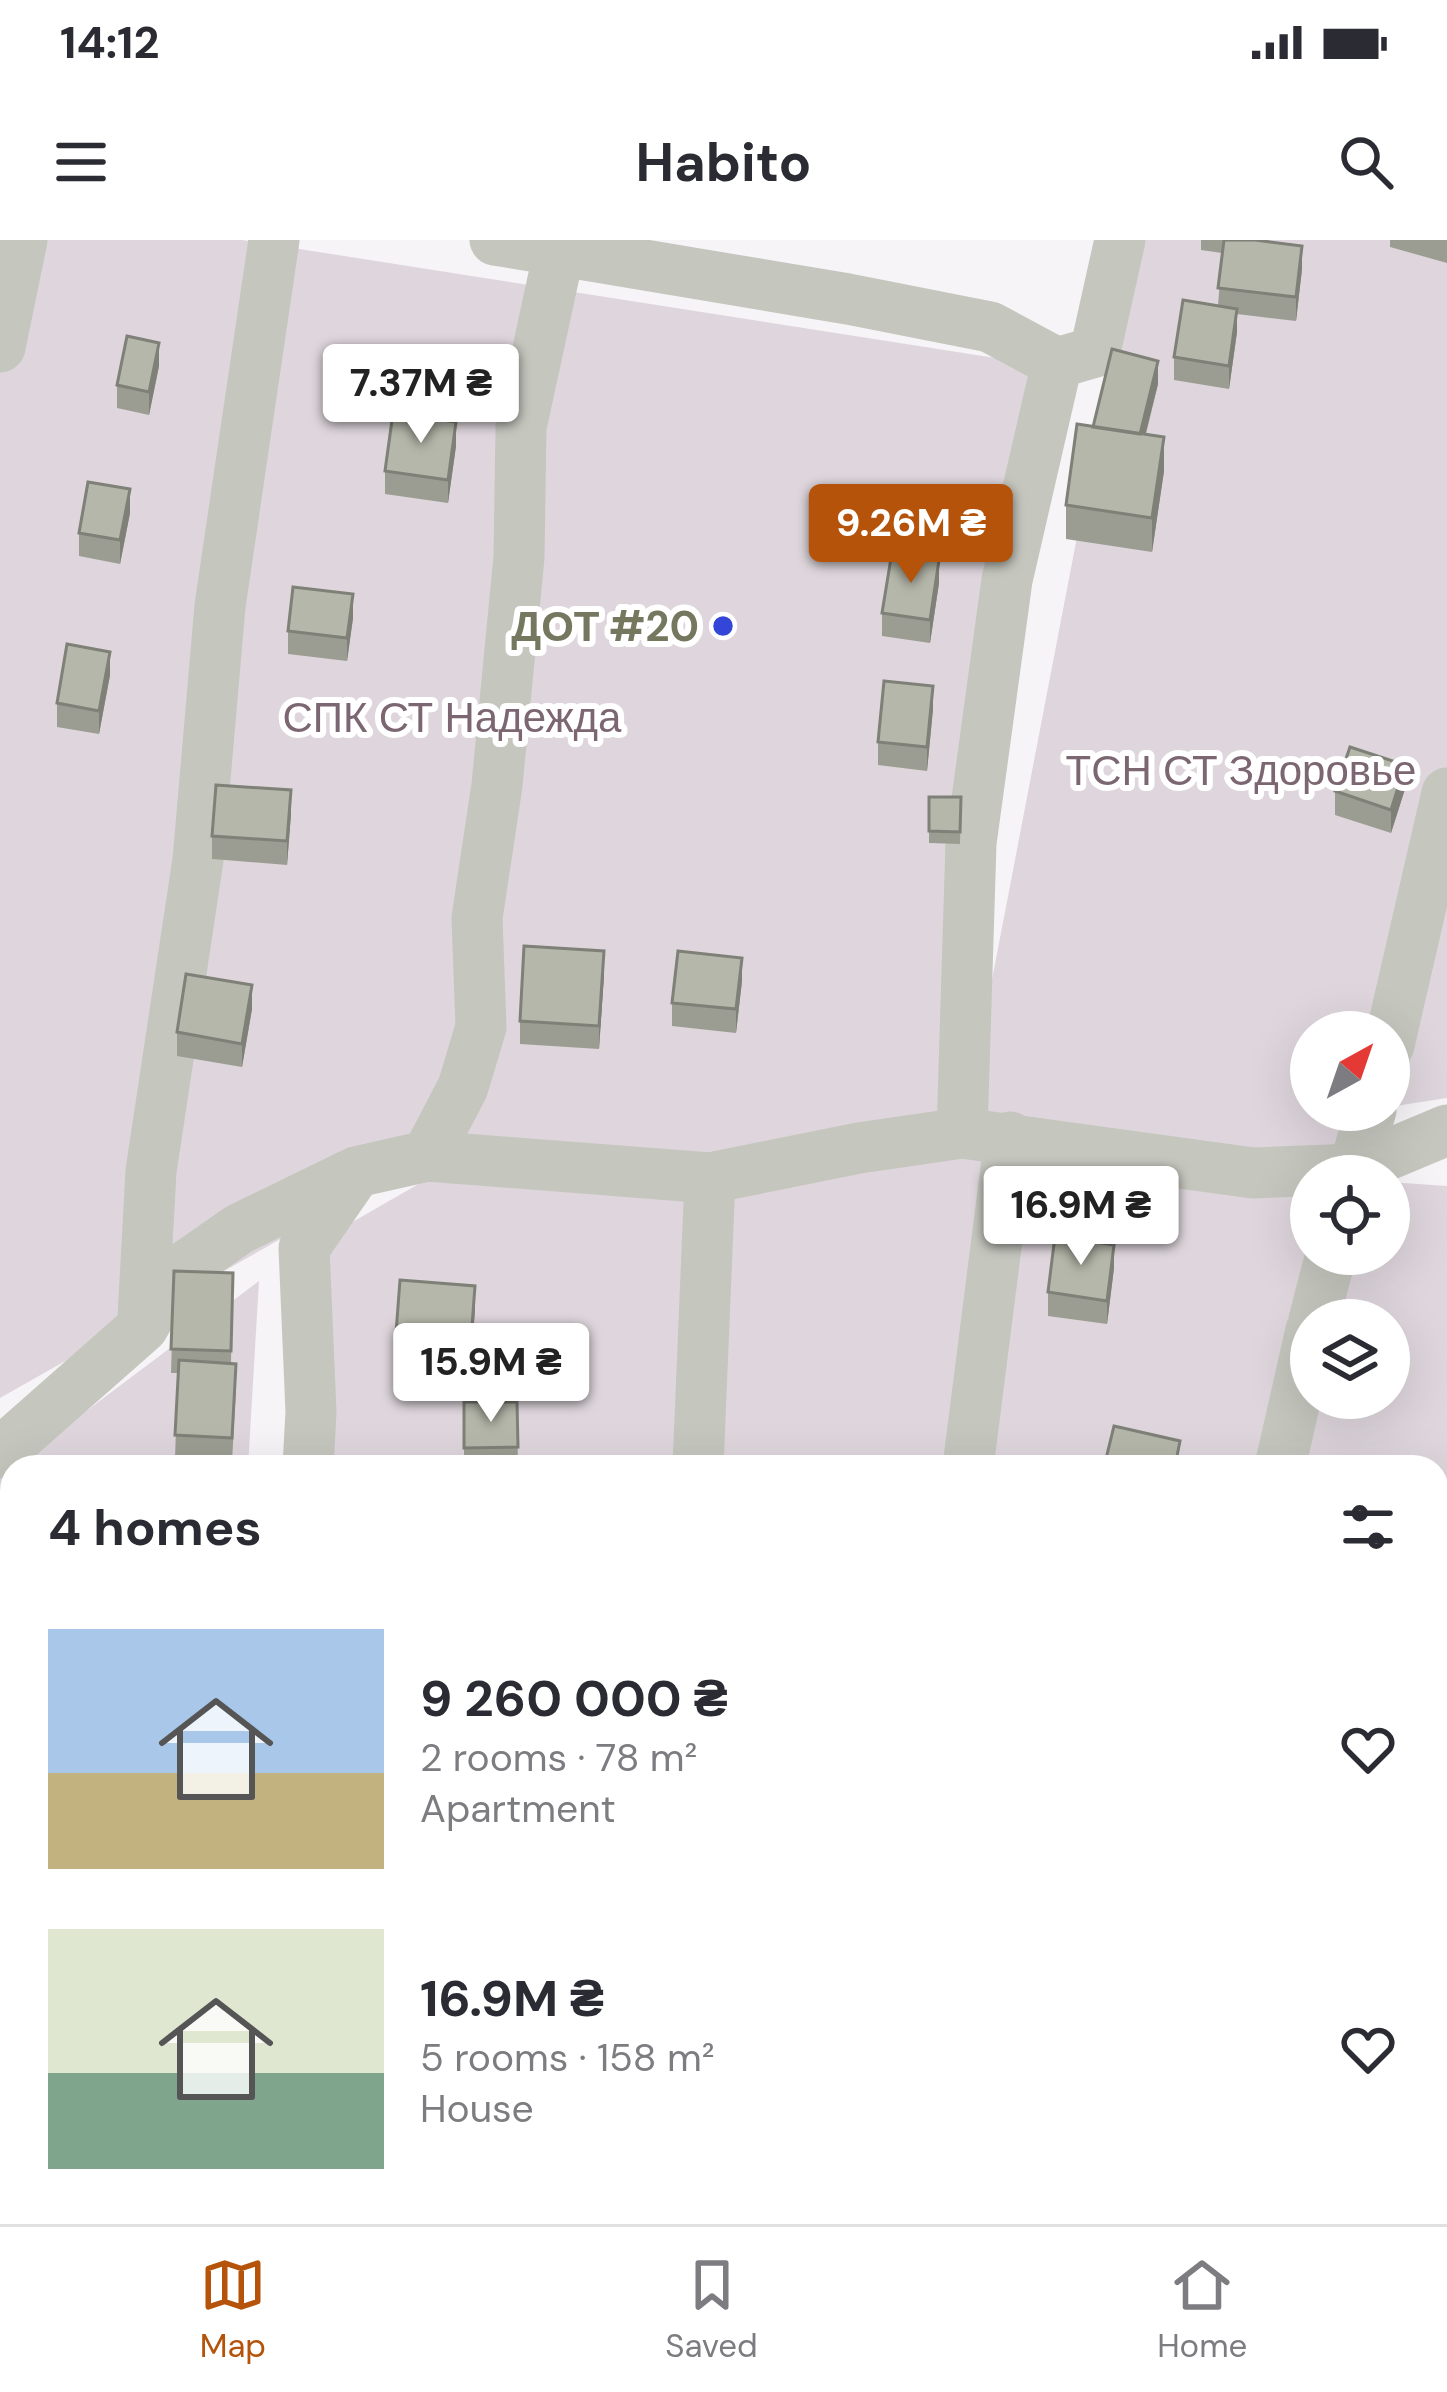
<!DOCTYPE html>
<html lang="en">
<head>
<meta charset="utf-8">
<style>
	:root { --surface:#fff; --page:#f2f2f3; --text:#2b2b33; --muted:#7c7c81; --line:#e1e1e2; --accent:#b45309 }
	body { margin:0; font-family:"DM Sans",sans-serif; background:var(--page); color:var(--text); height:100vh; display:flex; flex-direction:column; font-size:45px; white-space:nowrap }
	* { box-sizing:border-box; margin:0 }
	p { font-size:39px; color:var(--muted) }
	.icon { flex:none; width:66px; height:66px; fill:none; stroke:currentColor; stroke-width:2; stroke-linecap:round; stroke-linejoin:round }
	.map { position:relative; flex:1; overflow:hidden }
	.drawer { position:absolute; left:0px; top:1215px; width:1449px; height:771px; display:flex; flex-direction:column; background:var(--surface); border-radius:36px 36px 0 0; box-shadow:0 12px 48px #0002 }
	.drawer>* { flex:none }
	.needle { width:78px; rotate:40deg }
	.controls { position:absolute; left:1290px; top:771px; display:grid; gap:24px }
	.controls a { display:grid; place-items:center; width:120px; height:120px; border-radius:50%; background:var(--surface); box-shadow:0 12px 48px #0002; font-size:60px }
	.price { position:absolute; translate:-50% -102px; padding:0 27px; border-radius:12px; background:#fff; color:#222; font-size:39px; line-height:78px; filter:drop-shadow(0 3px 6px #0008) }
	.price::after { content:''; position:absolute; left:50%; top:72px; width:36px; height:27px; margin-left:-18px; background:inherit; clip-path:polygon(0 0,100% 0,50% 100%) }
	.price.selected { background:var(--accent); color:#fff }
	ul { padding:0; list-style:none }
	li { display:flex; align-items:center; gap:36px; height:300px; padding:0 48px }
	li span { display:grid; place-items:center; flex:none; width:336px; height:240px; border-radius:0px; color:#555 }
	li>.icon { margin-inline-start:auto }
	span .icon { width:144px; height:144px; fill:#fffc; stroke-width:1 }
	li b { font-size:51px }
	h2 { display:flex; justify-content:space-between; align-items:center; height:144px; padding:0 48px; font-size:51px }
	.status { display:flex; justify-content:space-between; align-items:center; height:84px; padding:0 60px; background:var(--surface); direction:ltr }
	.status svg { height:33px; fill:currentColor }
	header { display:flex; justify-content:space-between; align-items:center; height:156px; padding:0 48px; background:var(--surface); font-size:54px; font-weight:700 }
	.menu { display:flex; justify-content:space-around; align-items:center; height:168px; border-top:3px solid var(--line); background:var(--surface); font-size:33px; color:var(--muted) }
	.menu a { display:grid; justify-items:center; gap:6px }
	.menu .selected { color:var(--accent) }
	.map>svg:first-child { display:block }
</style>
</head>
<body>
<div class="status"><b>14:12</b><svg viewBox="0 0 49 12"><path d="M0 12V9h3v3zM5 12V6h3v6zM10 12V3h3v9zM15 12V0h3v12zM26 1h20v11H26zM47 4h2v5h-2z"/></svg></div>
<header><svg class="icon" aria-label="menu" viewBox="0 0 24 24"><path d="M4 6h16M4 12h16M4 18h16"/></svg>Habito<svg class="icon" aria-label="search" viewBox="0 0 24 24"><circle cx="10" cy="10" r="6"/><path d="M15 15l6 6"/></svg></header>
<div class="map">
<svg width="1447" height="1984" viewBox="0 0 1447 1984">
	<rect width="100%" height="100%" fill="#f6f4f7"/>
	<!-- green -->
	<path fill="#ded6dc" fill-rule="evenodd" d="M 0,0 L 242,0 L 1034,124 L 966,875 L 1134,0 L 1447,0 L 1447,858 L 1389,867 L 1389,792 L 1311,792 L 1311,870 L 1371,870 L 1354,929 L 962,893 L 710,938 L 427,916 L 0,1158 Z
		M 939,915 L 1311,937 L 1311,1014 L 1389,1014 L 1389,942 L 1447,946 L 1447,1984 L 263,1984 L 264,1974 L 1437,1974 L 1437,1227 L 319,1227 L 328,996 L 443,930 ZM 1311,1080 L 1389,1080 L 1389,1158 L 1311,1158 Z
		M 259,1041 L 248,1227 L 12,1227 L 12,1974 L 205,1974 L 205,1984 L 0,1984 L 0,1236 Z"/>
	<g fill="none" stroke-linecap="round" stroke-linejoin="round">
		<!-- minor -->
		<path stroke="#c5c6be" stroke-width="51" d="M 495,0 L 848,59 L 990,87 L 1057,123
			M 0,107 L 22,0
			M 1057,123 L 1095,112 L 1120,0
			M 1389,805 L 1447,553
			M 962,893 L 971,603 L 1007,340 L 1057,123
			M 427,916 L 463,847 L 481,787 L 477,678 L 497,545 L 519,317 L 521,187 L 559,12
			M 1352,936 L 1371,870
			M 143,1077 L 151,931 L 198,620 L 220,366 L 274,0
			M 1314,1080 L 1331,1014
			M 0,1213 L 143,1087 L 173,1035 L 239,989 L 356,932 L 427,916 L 710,938 L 859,908 L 962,893 L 1253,933 L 1354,929 L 1447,890
			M 308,1227 L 311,1172 L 304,1008 L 353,937
			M 698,1227 L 710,938
			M 968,1227 L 1010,897
			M 1280,1227 L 1311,1090
			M 1437,1704 L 1447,1704
			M 0,1710 L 12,1710
			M 247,1984 L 248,1974
			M 1130,1984 L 1130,1974"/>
	</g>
	<!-- wall -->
	<path fill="#9c9d92" d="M 1201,0 L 1255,0 L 1302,29 L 1296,81 L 1237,74 L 1237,92 L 1229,149 L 1174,140 L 1174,117 L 1218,66 L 1222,13 L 1201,10 Z
		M 1390,0 L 1447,0 L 1447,23 L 1390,7 Z
		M 159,126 L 149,175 L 117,168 L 117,145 Z
		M 1158,144 L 1146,194 L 1164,231 L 1152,312 L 1066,299 L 1066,265 Z
		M 456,206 L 448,263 L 385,254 L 385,231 Z
		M 130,273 L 120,324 L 79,316 L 79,293 Z
		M 939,343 L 930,403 L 882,396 L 882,373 Z
		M 353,378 L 347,421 L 288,414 L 288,391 Z
		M 110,435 L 99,494 L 57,487 L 57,463 Z
		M 933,469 L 927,531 L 878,525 L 878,502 Z
		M 1405,549 L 1391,593 L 1335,575 L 1335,551 Z
		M 929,557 L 961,557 L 960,604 L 929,603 Z
		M 291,574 L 287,625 L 212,619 L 212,596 Z
		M 604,735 L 599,809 L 520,804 L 520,781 Z
		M 742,741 L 736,793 L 672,786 L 672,763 Z
		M 252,769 L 242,827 L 177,816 L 177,792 Z
		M 1114,1028 L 1107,1084 L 1048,1076 L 1048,1052 Z
		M 174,1031 L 233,1033 L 231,1123 L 236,1147 L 232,1222 L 175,1218 L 178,1133 L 171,1133 Z
		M 475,1069 L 471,1123 L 396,1117 L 396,1093 Z
		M 464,1162 L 517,1162 L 518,1227 L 464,1227 Z
		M 287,1974 L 343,1974 L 343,1984 L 287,1984 Z"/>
	<!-- shaded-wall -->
	<path fill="#7f8077" d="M 1302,6 L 1302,29 L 1296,81 L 1296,57 Z
		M 1237,69 L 1237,92 L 1229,149 L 1229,126 Z
		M 159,103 L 159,126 L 149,175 L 149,152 Z
		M 1158,121 L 1158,144 L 1138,223 L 1138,200 Z
		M 456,182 L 456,206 L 448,263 L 448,240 Z
		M 1164,197 L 1164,231 L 1152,312 L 1152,278 Z
		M 130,249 L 130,273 L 120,324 L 120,300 Z
		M 939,320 L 939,343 L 930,403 L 930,380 Z
		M 353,354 L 353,378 L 347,421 L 347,398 Z
		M 110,412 L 110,435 L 99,494 L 99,471 Z
		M 933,446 L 933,469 L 927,531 L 927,507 Z
		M 1405,525 L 1405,549 L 1391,593 L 1391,570 Z
		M 291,550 L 291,574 L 287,625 L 287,601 Z
		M 604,711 L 604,735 L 599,809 L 599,786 Z
		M 742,718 L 742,741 L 736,793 L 736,769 Z
		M 252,745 L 252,769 L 242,827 L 242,804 Z
		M 1114,1005 L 1114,1028 L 1107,1084 L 1107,1061 Z
		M 475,1046 L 475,1069 L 471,1123 L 471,1099 Z"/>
	<!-- building -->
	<path fill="#b5b7aa" stroke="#7f8077" stroke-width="3" d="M 1224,0 L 1255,0 L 1302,6 L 1296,57 L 1218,48 Z
		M 1183,60 L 1237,69 L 1229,126 L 1174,117 Z
		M 127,96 L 159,103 L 149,152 L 117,145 Z
		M 1112,109 L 1158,121 L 1140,194 L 1093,187 Z
		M 393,173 L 456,182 L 448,240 L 385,231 Z
		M 1077,184 L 1164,197 L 1152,278 L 1066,265 Z
		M 88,242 L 130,249 L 120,300 L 79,293 Z
		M 892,312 L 939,320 L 930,380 L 882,373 Z
		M 293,347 L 353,354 L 347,398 L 288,391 Z
		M 67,404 L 110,412 L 99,471 L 57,463 Z
		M 884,441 L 933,446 L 927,507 L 878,502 Z
		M 1350,507 L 1405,525 L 1391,570 L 1335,551 Z
		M 216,545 L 291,550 L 287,601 L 212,596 Z
		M 929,557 L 961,557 L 960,592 L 929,591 Z
		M 524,706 L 604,711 L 599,786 L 520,781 Z
		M 678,711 L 742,718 L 736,769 L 672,763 Z
		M 186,734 L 252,745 L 242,804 L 177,792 Z
		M 1055,996 L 1114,1005 L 1107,1061 L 1048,1052 Z
		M 174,1031 L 233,1033 L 231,1111 L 171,1109 Z
		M 400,1040 L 475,1046 L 471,1099 L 396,1093 Z
		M 179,1120 L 236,1124 L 232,1198 L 175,1195 Z
		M 464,1162 L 517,1162 L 518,1207 L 464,1208 Z
		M 1114,1186 L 1180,1201 L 1177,1216 L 1194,1220 L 1193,1227 L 1104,1227 Z"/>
	<!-- markers -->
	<circle fill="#3446d7" stroke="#fff" stroke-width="4.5" cx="723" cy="386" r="12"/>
	<g text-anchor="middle" stroke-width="12" stroke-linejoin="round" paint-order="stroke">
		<!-- poi labels -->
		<g font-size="42" font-weight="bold" fill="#75785f" stroke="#fff" text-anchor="end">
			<text x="699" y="401">ДОТ #20</text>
		</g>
		<!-- park labels -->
		<g font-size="42" fill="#7b6671" stroke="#fff">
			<text x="452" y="492">СПК СТ Надежда</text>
			<text x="1241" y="545">ТСН СТ Здоровье</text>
		</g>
	</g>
</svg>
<div class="controls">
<a><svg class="needle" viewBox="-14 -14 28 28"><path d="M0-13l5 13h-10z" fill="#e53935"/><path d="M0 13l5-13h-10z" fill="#7c7c81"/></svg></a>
<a><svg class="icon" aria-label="locate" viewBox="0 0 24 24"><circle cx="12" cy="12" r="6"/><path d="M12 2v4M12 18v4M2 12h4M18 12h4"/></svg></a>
<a><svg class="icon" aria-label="layers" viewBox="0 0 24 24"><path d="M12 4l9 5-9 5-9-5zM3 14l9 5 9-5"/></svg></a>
</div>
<b class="price" style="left:421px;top:206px">7.37M ₴</b>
<b class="price selected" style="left:911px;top:346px">9.26M ₴</b>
<b class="price" style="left:1081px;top:1028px">16.9M ₴</b>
<b class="price" style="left:491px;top:1185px">15.9M ₴</b>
<section class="drawer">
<h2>4 homes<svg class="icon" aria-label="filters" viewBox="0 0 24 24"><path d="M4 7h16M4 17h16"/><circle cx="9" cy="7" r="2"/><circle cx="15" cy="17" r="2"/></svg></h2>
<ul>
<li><span style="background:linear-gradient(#a9c7e8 60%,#c2b280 0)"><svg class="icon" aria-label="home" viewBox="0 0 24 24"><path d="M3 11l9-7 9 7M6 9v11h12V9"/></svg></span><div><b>9 260 000 ₴</b><p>2 rooms · 78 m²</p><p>Apartment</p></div><svg class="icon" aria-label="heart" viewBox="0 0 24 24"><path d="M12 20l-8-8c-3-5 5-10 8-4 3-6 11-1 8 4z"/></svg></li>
<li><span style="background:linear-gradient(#dfe7d0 60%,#7fa58c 0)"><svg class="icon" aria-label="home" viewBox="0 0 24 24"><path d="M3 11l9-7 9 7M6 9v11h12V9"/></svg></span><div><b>16.9M ₴</b><p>5 rooms · 158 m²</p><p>House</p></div><svg class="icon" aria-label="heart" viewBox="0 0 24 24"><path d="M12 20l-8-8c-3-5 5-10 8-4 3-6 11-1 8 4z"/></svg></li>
</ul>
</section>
</div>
<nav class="menu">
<a class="selected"><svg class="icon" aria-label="map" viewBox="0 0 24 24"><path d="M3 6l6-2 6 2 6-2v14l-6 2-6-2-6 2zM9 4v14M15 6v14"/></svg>Map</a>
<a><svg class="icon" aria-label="saved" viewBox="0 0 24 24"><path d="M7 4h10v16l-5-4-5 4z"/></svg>Saved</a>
<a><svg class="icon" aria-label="home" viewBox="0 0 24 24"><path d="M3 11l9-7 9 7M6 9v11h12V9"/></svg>Home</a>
</nav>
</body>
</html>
